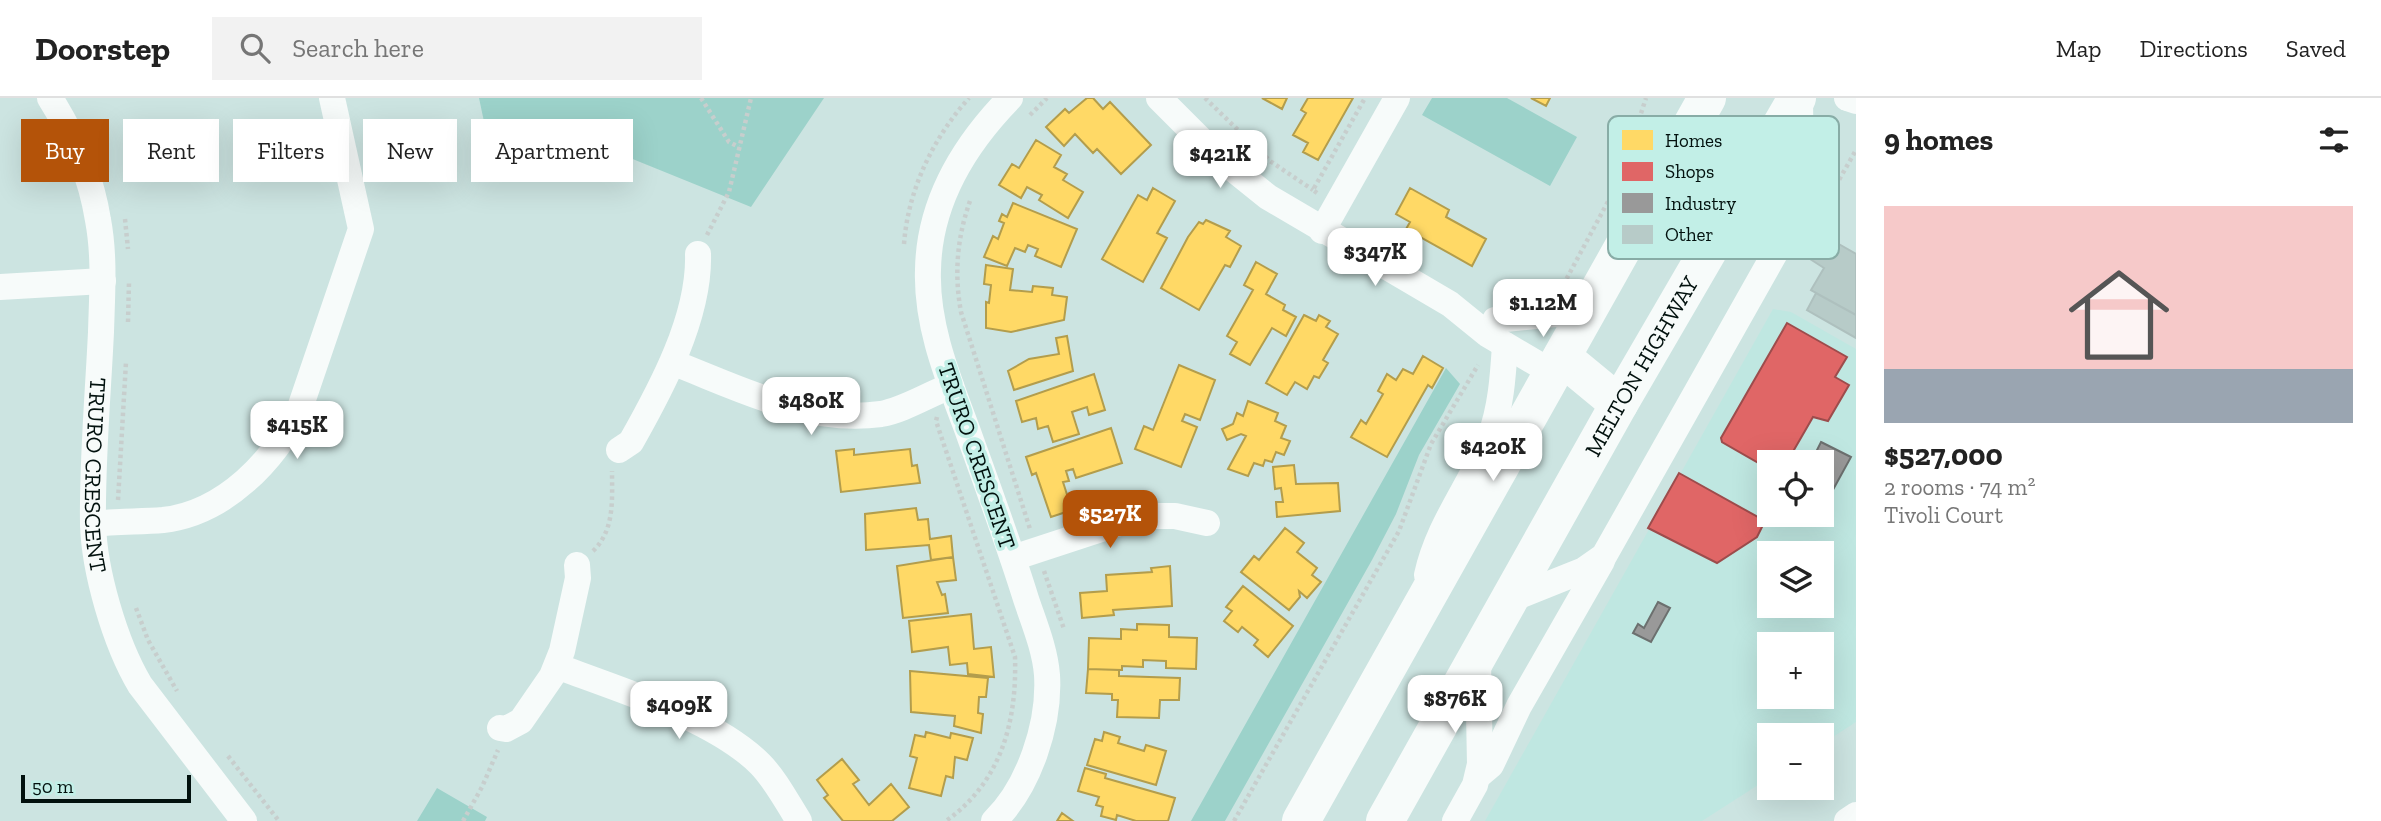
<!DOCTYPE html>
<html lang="en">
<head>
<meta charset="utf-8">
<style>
	:root { --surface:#fff; --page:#f2f2f2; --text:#222; --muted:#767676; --line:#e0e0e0; --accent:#b45309 }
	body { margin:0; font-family:"Zilla Slab",serif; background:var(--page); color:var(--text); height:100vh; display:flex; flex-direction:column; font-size:26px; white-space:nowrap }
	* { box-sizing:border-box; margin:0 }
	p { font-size:23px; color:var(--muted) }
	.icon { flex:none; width:38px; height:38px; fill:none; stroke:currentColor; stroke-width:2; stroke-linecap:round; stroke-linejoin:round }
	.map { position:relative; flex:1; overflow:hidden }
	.sheet { display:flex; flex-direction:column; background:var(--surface); width:525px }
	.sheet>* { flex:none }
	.guide { position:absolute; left:21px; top:21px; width:665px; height:63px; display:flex; gap:14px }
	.fabs { position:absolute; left:1757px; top:352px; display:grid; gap:14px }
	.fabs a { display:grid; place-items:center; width:77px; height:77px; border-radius:0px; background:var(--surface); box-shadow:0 7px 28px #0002; font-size:35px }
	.scale { position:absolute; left:21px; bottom:18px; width:170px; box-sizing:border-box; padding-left:7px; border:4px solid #02110e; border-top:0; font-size:19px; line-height:24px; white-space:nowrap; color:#02110e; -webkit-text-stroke:5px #c2efe7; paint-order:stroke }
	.price { position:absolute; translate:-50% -60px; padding:0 16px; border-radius:14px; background:#fff; color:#222; font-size:23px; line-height:46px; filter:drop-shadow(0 2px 4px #0008) }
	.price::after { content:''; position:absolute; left:50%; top:42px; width:21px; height:16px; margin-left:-10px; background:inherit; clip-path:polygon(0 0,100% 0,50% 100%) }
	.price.current { background:var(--accent); color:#fff }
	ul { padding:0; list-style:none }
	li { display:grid; align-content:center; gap:14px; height:371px; padding:0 28px }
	li span { display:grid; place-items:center; height:217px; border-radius:0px; color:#555 }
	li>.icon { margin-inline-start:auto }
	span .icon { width:126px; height:126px; fill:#fffc; stroke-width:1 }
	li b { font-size:30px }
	h2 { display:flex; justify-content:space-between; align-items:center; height:84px; padding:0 28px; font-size:30px }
	.pill { padding:0 24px; border-radius:0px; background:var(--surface); box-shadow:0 7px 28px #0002; font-size:24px; line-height:63px }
	.pill.current { background:var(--accent); color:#fff }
	header { display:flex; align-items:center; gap:42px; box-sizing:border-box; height:98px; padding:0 35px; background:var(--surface); border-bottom:2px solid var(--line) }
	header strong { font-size:33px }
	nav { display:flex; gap:38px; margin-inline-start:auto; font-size:24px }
	.search { width:490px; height:63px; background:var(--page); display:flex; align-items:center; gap:18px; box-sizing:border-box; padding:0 24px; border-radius:0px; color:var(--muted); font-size:26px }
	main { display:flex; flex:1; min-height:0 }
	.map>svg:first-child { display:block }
</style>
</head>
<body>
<header>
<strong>Doorstep</strong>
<div class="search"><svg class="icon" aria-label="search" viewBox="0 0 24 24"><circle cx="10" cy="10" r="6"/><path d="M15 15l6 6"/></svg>Search here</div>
<nav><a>Map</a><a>Directions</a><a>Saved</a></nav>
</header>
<main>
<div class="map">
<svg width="1856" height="723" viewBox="0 0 1856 723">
	<rect width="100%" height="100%" fill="#cce4e1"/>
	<!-- built -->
	<path fill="#bfe7e1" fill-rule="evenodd" d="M 1773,211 L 1791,214 L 1856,251 L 1856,624 L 1822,646 L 1822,637 L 1769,637 L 1769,680 L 1702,723 L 1485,723 ZM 1769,364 L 1822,364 L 1822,416 L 1769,416 ZM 1769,455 L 1822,455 L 1822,508 L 1769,508 ZM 1769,546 L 1822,546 L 1822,598 L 1769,598 Z"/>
	<!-- green -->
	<path fill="#9cd2ca" d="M 479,0 L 824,0 L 751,109 L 566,34 L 486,33 Z
		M 1432,0 L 1507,0 L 1577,39 L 1550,88 L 1422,17 Z
		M 1446,270 L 1460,286 L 1419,357 L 1396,416 L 1372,462 L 1225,723 L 1191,723 Z
		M 437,690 L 487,719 L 485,723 L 417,723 Z"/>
	<!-- homes -->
	<path fill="#ffd966" stroke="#b39d4c" stroke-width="2" d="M 1087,0 L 1093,0 L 1103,11 L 1110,4 L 1151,47 L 1121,76 L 1097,51 L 1093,55 L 1075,36 L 1064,48 L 1046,29 L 1065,11 L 1069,15 Z
		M 1262,0 L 1287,0 L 1282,11 Z
		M 1308,0 L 1353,0 L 1318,62 L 1303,54 L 1308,45 L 1293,37 L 1306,15 L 1301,12 Z
		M 1531,0 L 1550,0 L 1546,8 Z
		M 1036,42 L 1061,57 L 1054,69 L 1067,76 L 1063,82 L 1083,94 L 1068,120 L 1039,102 L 1042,97 L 1027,89 L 1021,100 L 999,87 L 1012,66 L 1019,70 Z
		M 1153,90 L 1175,103 L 1157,135 L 1167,140 L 1143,184 L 1102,161 L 1138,97 L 1147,102 Z
		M 1410,90 L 1449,112 L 1446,119 L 1486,141 L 1472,168 L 1406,131 L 1410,124 L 1396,116 Z
		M 1013,105 L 1077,131 L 1061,169 L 1035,158 L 1038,151 L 1028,147 L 1025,154 L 1015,150 L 1007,168 L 984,159 L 993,138 L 998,141 L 1004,125 L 999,123 L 1002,116 L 1007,119 Z
		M 1206,122 L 1230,133 L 1226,139 L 1241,148 L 1230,169 L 1225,167 L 1199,212 L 1161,190 L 1188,139 L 1199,124 L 1203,126 Z
		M 1256,164 L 1277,176 L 1266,196 L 1285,207 L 1283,212 L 1296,219 L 1286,238 L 1272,230 L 1250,267 L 1230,256 L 1237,244 L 1227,238 L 1253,192 L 1244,187 Z
		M 986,167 L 1013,171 L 1010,192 L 1032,194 L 1033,188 L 1053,190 L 1052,197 L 1067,199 L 1064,222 L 1011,234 L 986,230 L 986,204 L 989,205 L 991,187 L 984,186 Z
		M 1304,217 L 1316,223 L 1319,217 L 1330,223 L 1326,229 L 1338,236 L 1323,262 L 1328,265 L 1319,280 L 1314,278 L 1307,291 L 1295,284 L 1287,297 L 1266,285 Z
		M 1067,238 L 1073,273 L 1014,292 L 1008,273 L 1029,261 L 1059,256 L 1056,240 Z
		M 1423,258 L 1443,270 L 1432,290 L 1428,287 L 1387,359 L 1351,339 L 1361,322 L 1366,326 L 1383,296 L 1378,293 L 1387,276 L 1396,282 L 1403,271 L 1413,276 Z
		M 1179,267 L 1215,282 L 1200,322 L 1185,316 L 1182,323 L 1197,329 L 1181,369 L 1135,351 L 1144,328 L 1153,332 Z
		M 1094,276 L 1105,312 L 1089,317 L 1087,309 L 1072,314 L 1079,336 L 1053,344 L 1048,328 L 1038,331 L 1036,320 L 1022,324 L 1016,303 Z
		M 1248,303 L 1278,315 L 1275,323 L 1286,328 L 1281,340 L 1290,343 L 1284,357 L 1276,354 L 1272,364 L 1265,362 L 1263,368 L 1254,365 L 1248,378 L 1228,371 L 1246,338 L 1241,336 L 1227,342 L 1222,331 L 1233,326 L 1237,315 L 1243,318 Z
		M 1111,330 L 1122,365 L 1076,380 L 1073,371 L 1066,373 L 1069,383 L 1063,384 L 1072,412 L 1051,419 L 1036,375 L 1032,377 L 1026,359 Z
		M 854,351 L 854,357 L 910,351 L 912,368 L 917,367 L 920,385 L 841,394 L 836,353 Z
		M 1294,367 L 1296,386 L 1338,385 L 1340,413 L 1277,419 L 1276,404 L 1283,404 L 1281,390 L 1275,391 L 1273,369 Z
		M 916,410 L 918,422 L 928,421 L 930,441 L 951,438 L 953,459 L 931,462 L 929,447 L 866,452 L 865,416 Z
		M 1285,430 L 1304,445 L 1297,454 L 1317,470 L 1312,477 L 1321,484 L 1307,500 L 1299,493 L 1300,499 L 1289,512 L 1241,474 L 1254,458 L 1259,462 Z
		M 953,459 L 956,482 L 937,484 L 942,497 L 945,496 L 948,515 L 903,520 L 897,468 Z
		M 1170,468 L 1172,508 L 1113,512 L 1114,517 L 1082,520 L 1080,495 L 1107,493 L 1106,477 L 1152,474 L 1151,470 Z
		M 1243,488 L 1293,528 L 1268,559 L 1254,547 L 1258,542 L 1242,529 L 1238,534 L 1224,523 L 1232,513 L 1226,509 Z
		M 971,516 L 974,551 L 991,549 L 994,579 L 968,576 L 967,565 L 950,567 L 948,549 L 912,554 L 909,523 Z
		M 1137,526 L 1169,527 L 1169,539 L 1197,540 L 1196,571 L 1166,570 L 1166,563 L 1143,562 L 1143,569 L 1122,568 L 1122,572 L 1088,571 L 1089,540 L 1121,541 L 1121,531 L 1137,532 Z
		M 1088,571 L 1119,572 L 1119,578 L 1180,580 L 1179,602 L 1160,602 L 1159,620 L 1117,619 L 1118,602 L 1112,602 L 1112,596 L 1086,595 Z
		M 910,573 L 988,580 L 986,599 L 979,599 L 978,615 L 983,616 L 981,635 L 954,628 L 955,618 L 911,614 Z
		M 926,634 L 950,640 L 951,635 L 973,640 L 967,662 L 955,659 L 953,680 L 946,678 L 941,698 L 909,690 L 917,660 L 910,658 L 915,637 L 925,639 Z
		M 1104,634 L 1120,639 L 1118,645 L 1144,653 L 1146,647 L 1166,653 L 1156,687 L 1087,667 L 1095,641 L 1102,643 Z
		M 842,661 L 859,682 L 853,686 L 869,707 L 891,686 L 909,709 L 892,723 L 843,723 L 824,700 L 828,697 L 817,682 Z
		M 1085,670 L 1106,676 L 1105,680 L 1175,700 L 1168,723 L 1136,723 L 1117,717 L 1116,722 L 1101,718 L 1103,709 L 1096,707 L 1099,699 L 1078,693 Z
		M 1062,715 L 1073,723 L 1057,723 Z"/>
	<!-- shops -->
	<path fill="#e06666" stroke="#9d4c4c" stroke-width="2" d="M 1787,225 L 1847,259 L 1835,279 L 1849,287 L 1828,323 L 1813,319 L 1787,364 L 1769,364 L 1769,371 L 1722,344 L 1721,340 Z
		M 1679,375 L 1765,423 L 1757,439 L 1717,465 L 1648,430 Z"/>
	<!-- industry -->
	<path fill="#999" stroke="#6c706f" stroke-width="2" d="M 1821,344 L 1851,359 L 1829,399 L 1822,394 L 1822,364 L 1811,364 Z
		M 1658,504 L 1670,510 L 1651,544 L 1633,535 L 1638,526 L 1644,530 Z"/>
	<!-- building -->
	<path fill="#b7cbc8" stroke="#aec0be" stroke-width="2" d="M 1823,137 L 1856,156 L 1856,217 L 1811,192 L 1824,170 L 1810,161 Z
		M 1816,195 L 1856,217 L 1856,240 L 1807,212 Z"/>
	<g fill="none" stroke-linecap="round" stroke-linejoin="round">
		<!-- path -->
		<path stroke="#c7cecd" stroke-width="4.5" stroke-dasharray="3.5 3.5" stroke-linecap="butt" d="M 701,0 L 729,44 L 739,49
			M 1205,0 L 1270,63 L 1313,92
			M 1030,17 L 1047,0
			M 1317,95 L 1313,92 L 1365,0
			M 970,103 C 957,140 954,176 961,214 L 1030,431
			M 1822,112 L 1856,52
			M 125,121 L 128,151
			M 707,137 L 729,94 L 751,0
			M 904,146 C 908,92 933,40 969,0
			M 1560,193 L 1619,83 L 1646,0
			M 128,224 L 129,184
			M 937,319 L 936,323 L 1015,559 C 1017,624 1001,684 946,723
			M 118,402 L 126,264
			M 593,453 C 615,432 612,401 612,373
			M 1044,473 L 1064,531
			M 136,510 L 148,542 L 177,593
			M 228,658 L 279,723
			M 463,723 L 482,689 L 498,652
			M 1234,723 L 1399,433 L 1431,346 L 1478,267"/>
		<!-- minor -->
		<g stroke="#f7fbfa" stroke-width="26">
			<path id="s1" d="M 50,0 C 74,38 91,78 98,122 C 105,159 102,197 101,234 C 98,297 92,362 93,425 C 94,473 115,545 140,587 L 244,723"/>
			<path d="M 1159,0 L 1217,58 L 1268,99 L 1450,206 L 1487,236 L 1553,275"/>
			<path d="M 1847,0 L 1856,3"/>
			<path d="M 1322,133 L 1397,0"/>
			<path d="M 0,189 L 103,183"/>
			<path d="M 1495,222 L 1587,213"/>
			<path d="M 674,265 C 741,291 807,326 881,316 C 904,312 929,296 951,288"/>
			<path d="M 619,352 L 631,344 C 661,291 700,219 698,156"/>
			<path d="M 93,426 C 116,423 140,424 163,422 C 225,415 275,362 300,310 L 361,131 L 332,0"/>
			<path d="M 1013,460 L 1141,418 L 1175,418 L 1207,425"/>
			<path d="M 1427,477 C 1438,426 1471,387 1490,339 C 1501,310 1503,278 1505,247"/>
			<path d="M 1509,502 L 1584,472 L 1604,458 L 1792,125 L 1801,89 L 1800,0"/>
			<path d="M 557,568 C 618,592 713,619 760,666 C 775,681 787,704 799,723"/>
			<path d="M 500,630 L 506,631 L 521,623 L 552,578 L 562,553 L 578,480 L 577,467"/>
			<path d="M 1478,678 L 1491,667 L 1519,608 L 1602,463"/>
			<path d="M 994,723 C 1029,689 1050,626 1047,577 C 1045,551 1034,525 1026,501 C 1008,443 987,387 967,331 C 948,280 926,227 928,172 C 929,105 964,47 1010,0"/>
			<path d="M 1455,723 L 1475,687 L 1480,666 L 1478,563"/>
			<path d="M 1847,723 L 1856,717"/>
		</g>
		<!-- highway -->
		<g stroke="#f7fbfa" stroke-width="38">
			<path d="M 1562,259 L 1619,306"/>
			<path d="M 1301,723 L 1707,0"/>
			<path id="s2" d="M 1385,723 L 1619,306 L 1797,0"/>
		</g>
	</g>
	<g text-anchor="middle" stroke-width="7" stroke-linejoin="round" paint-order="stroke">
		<!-- street labels -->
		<g font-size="23" fill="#02110e" stroke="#c2efe7">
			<text dy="8" stroke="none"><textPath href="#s2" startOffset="522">MELTON HIGHWAY</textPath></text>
			<text transform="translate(977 358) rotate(71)" y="8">TRURO CRESCENT</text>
			<text dy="8" stroke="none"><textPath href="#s1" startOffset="388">TRURO CRESCENT</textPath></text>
		</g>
	</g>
	<!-- legend -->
	<rect x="1608" y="18" width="231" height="143" rx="10" fill="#c2efe7" stroke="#88aca6" stroke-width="2"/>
	<rect x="1622" y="32" width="31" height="20" fill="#ffd966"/>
	<rect x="1622" y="64" width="31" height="19" fill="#e06666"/>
	<rect x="1622" y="95" width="31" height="20" fill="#999"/>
	<rect x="1622" y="127" width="31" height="19" fill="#b7cbc8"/>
	<g font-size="19" fill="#02110e">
		<text x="1665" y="49">Homes</text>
		<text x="1665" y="80">Shops</text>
		<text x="1665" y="112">Industry</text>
		<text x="1665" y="143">Other</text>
	</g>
</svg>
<div class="fabs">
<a><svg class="icon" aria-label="locate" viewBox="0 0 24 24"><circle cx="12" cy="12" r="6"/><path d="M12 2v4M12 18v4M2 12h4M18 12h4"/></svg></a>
<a><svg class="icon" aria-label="layers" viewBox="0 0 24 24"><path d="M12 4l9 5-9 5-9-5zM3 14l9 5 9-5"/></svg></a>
<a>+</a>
<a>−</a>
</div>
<div class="scale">50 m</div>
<b class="price" style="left:1220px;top:92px">$421K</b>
<b class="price" style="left:1375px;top:190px">$347K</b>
<b class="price" style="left:1543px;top:241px">$1.12M</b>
<b class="price" style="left:811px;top:339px">$480K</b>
<b class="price" style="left:297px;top:363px">$415K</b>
<b class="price" style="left:1493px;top:385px">$420K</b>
<b class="price current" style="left:1110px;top:452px">$527K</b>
<b class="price" style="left:1455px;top:637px">$876K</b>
<b class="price" style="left:679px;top:643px">$409K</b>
<div class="guide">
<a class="pill current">Buy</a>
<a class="pill">Rent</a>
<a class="pill">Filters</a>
<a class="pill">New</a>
<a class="pill">Apartment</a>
</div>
</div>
<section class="sheet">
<h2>9 homes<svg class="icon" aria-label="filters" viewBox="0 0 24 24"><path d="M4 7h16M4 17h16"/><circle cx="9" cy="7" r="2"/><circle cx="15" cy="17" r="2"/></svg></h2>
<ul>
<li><span style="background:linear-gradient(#f6c9c9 75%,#9aa5b1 0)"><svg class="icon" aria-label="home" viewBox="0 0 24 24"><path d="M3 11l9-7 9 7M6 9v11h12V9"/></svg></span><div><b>$527,000</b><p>2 rooms · 74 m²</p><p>Tivoli Court</p></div></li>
</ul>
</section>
</main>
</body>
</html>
